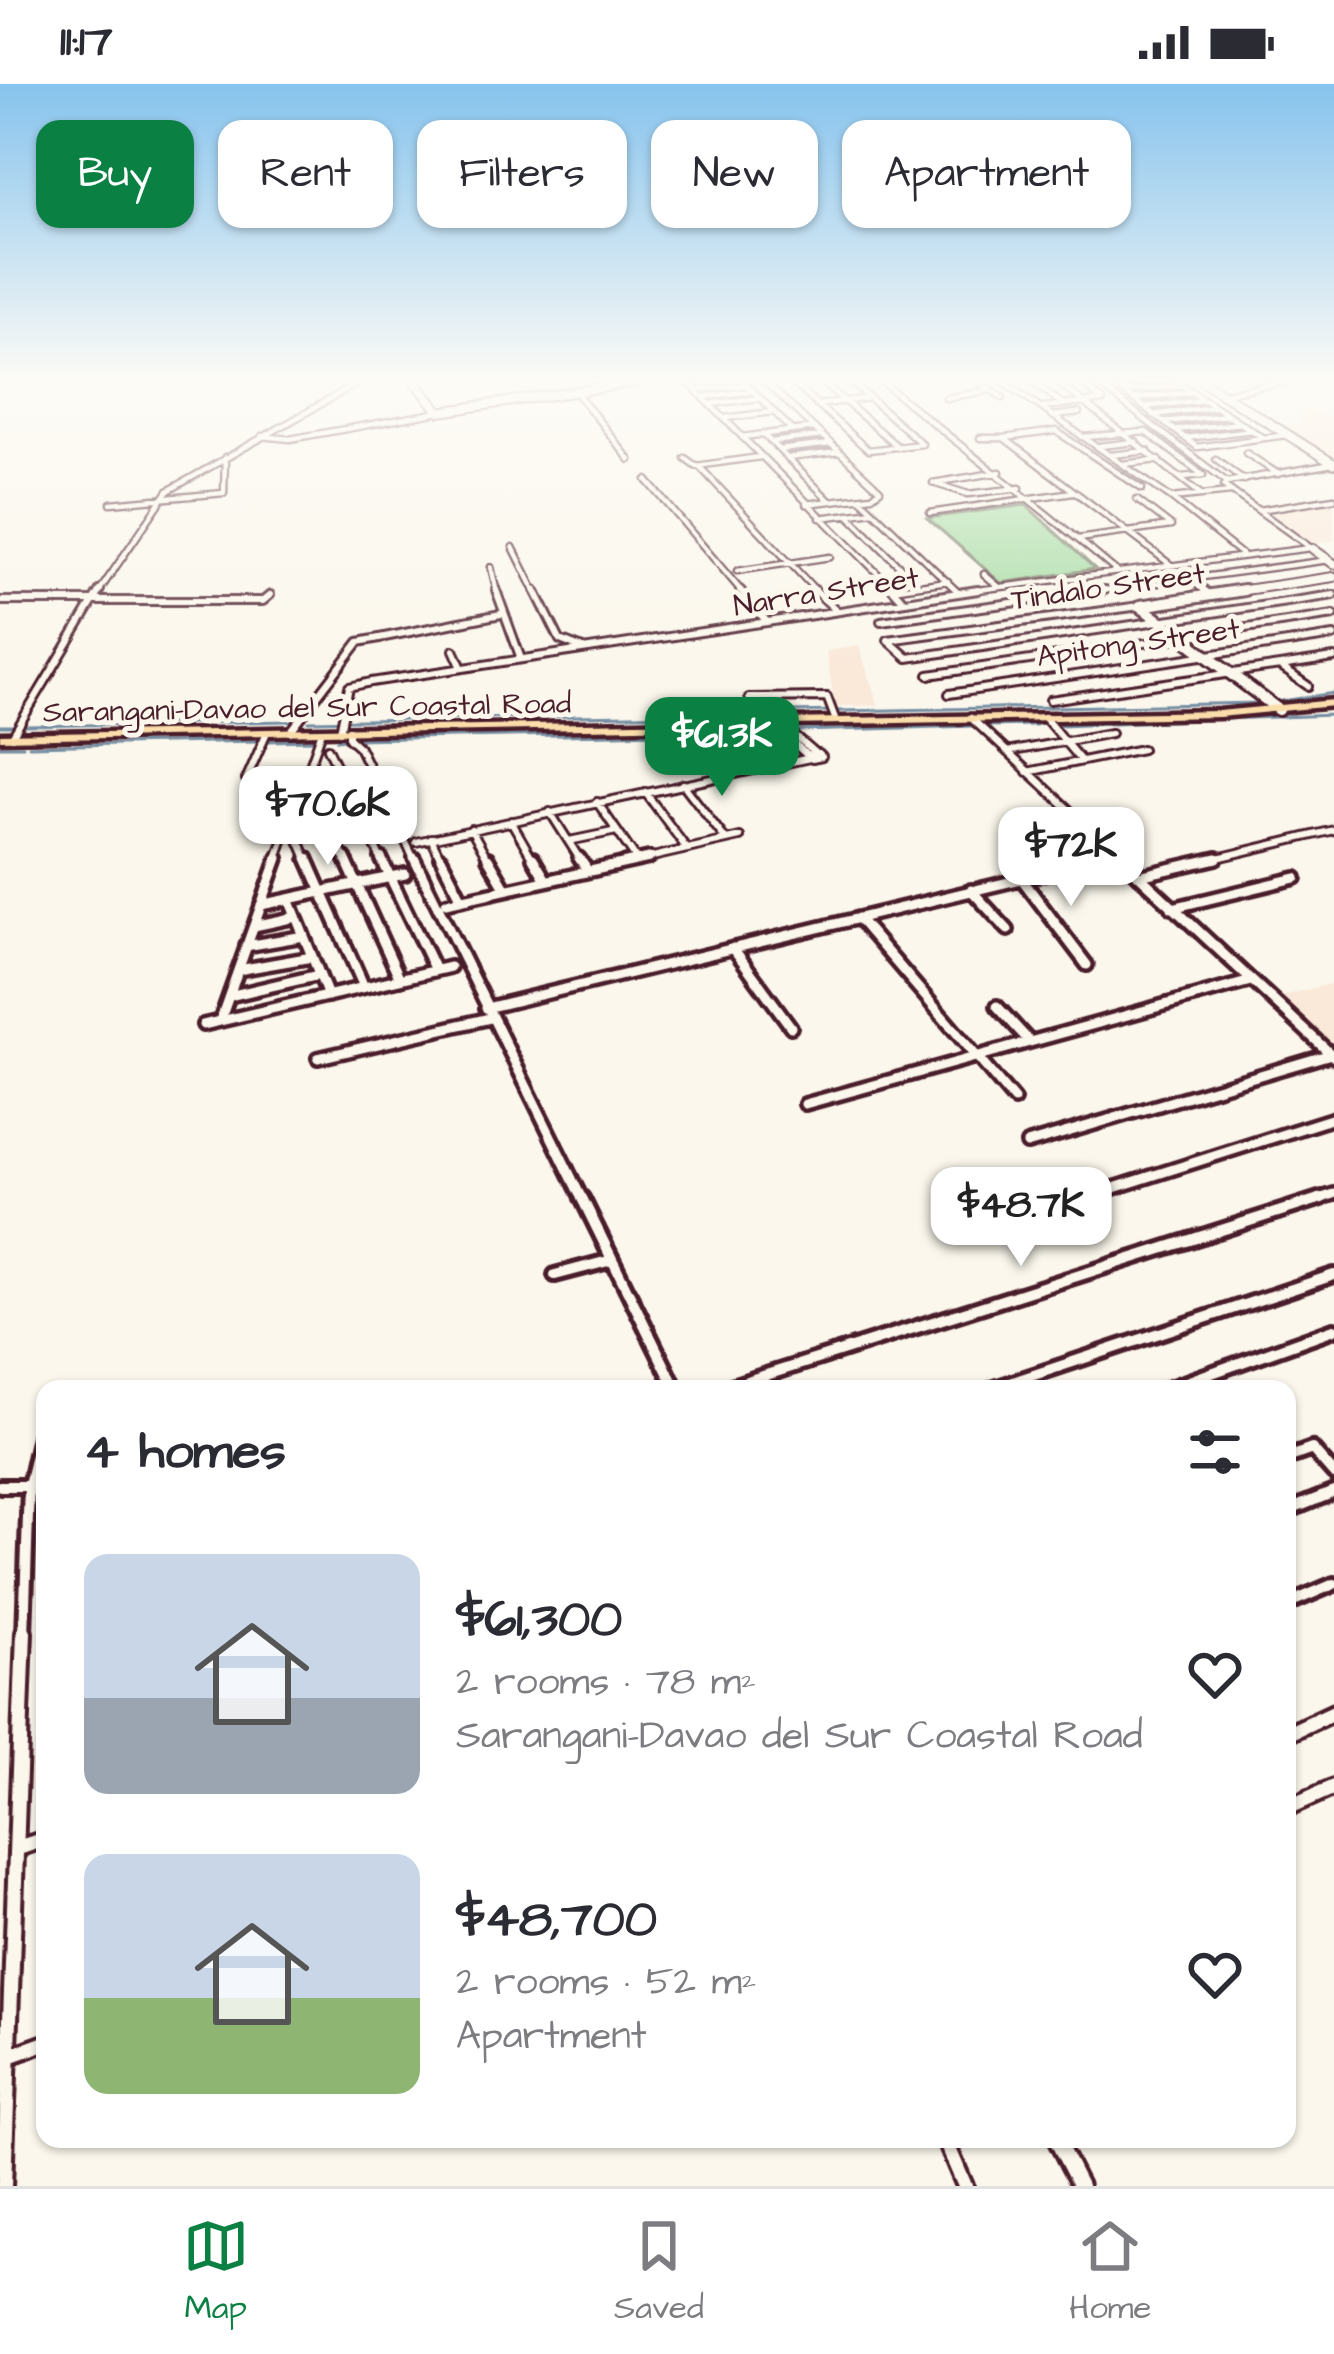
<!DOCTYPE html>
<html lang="en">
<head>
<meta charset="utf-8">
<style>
	:root { --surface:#fff; --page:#f2f2f3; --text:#2b2b33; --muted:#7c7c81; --line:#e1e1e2; --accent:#0b8043 }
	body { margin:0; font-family:"Architects Daughter",sans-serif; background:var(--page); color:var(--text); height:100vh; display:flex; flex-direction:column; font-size:45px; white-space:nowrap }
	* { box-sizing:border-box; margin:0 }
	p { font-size:39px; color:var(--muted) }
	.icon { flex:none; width:66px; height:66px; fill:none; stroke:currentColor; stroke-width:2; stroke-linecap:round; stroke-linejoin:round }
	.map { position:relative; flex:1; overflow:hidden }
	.sheet { position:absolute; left:36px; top:1296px; width:1260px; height:768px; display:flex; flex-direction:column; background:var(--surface); border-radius:24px; box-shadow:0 3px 9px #0004 }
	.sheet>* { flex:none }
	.banner { position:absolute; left:36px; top:36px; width:1263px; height:108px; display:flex; gap:24px }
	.price { position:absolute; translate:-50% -102px; padding:0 27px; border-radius:24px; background:#fff; color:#222; font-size:39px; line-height:78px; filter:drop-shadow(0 3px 6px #0008) }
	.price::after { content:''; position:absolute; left:50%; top:72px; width:36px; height:27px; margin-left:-18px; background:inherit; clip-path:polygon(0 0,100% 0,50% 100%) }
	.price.active { background:var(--accent); color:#fff }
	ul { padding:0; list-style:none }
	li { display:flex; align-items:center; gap:36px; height:300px; padding:0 48px }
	li span { display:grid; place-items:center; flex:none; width:336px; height:240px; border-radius:24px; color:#555 }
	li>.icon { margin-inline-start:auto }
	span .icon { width:144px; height:144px; fill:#fffc; stroke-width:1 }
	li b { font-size:51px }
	h2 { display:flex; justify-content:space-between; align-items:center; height:144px; padding:0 48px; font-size:51px }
	.pill { padding:0 42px; border-radius:24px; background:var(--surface); box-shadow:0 3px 9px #0004; font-size:42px; line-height:108px }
	.pill.active { background:var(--accent); color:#fff }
	.status { display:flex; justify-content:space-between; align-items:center; height:84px; padding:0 60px; background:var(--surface); direction:ltr }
	.status svg { height:33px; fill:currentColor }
	.menu { display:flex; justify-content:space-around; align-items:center; height:168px; border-top:3px solid var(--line); background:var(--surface); font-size:33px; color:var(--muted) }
	.menu a { display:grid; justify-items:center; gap:6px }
	.menu .active { color:var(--accent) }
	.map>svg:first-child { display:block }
</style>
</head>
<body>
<div class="status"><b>11:17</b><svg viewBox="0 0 49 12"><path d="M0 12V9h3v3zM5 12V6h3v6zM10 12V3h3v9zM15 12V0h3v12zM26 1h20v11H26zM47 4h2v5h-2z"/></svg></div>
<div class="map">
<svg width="1334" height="2102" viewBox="0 0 1334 2102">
	<rect width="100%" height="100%" fill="#fbf7ec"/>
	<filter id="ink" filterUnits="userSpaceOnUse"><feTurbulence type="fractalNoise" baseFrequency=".00833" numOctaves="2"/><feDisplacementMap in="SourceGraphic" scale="24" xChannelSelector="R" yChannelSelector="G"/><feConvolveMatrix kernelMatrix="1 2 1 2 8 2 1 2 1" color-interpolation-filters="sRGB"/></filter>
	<g filter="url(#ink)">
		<!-- built -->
		<path fill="#fae8d8" d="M 1300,328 L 1334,333 L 1334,378 L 1275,342 L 1301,341 Z
			M 1334,415 L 1334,456 L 1311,461 L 1264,426 Z
			M 859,562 L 878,621 L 835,622 L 826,567 Z
			M 1334,899 L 1334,965 L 1278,913 Z"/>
		<!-- green -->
		<path fill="#a1da9f" stroke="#767c65" stroke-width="3" d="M 1026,421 L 1095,485 L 1001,499 L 927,434 Z"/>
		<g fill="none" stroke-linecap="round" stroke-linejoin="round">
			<!-- stream -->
			<path stroke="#768fa4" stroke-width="3" d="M 1276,618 L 1334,609
				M 309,637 L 1261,619
				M 1060,641 L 1334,631
				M 0,642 L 14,642
				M 25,642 L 290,637
				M 987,642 L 1036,641
				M 799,647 L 975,642
				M 353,655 L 777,647
				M 337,656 L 345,655
				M 267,657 L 314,656
				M 0,662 L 23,662
				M 29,662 L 259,657"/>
			<defs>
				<path id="street-far4" d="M 688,298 L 897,509
					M 744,298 L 793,347
					M 765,298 L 880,406 L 872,412 L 806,420
					M 792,298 L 868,366 L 922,360
					M 822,298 L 898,363
					M 851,298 L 922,360
					M 882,298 C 960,362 1039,422 1116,487
					M 980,298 L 1003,314
					M 1004,298 L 1171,414 L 1241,470
					M 1033,298 L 1064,321
					M 1057,298 L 1202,411
					M 1095,298 L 1227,398 L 1224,402 L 1311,464
					M 1111,298 L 1197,363 L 1286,351
					M 1177,298 L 1264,354
					M 1114,301 L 1135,298
					M 696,306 L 746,301
					M 576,308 L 630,376
					M 1123,308 L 1182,301
					M 1221,310 L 1284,298
					M 703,313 L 753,307
					M 946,314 L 990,306
					M 1133,315 L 1192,308
					M 710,320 L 760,314
					M 816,321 L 870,314
					M 1043,323 L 1103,317 L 1079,298
					M 1144,323 L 1204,316
					M 1153,331 L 1214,323
					M 1053,332 L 1079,329
					M 725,334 L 773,328
					M 1164,338 L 1228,331
					M 1174,346 L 1241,339
					M 763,350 L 830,417
					M 262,352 L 290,355 L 440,328
					M 742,353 L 814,344
					M 1082,353 L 1146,348 L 1203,391 L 1182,393
					M 980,354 L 1004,354
					M 1186,354 L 1252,346
					M 771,358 L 822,352
					M 1099,362 L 1136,358
					M 779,366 L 831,360
					M 1246,369 L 1278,390
					M 1111,371 L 1148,367
					M 685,374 L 696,382 L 760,373
					M 788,374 L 839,368
					M 1216,375 L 1244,396
					M 1123,380 L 1159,376
					M 699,382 L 818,509
					M 1000,388 L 933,399 L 968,410 L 1020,404
					M 647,396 L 743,509
					M 1227,398 L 1333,380
					M 1142,405 L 1056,347 L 1004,354 L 1208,509
					M 860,414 L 959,509
					M 1171,414 L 1231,408
					M 1137,416 L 1171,442
					M 111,419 L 224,409 L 225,373
					M 1259,426 L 1334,414
					M 930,429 L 1073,408
					M 848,430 L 918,501
					M 820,434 L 873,427
					M 1078,455 L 1171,442
					M 513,463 L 536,509
					M 491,483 L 497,509
					M 737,487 L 830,473
					M 984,490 L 999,503
					M 891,505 L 948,497
					M 98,509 L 168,407 L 360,298
					M 954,509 L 1311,464
					M 1083,509 L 1329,476"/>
				<path id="street-far3" d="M 496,506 L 521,575
					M 535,506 L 560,556 L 583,565
					M 740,506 L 767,538
					M 815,506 L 837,527
					M 894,506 L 903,516
					M 1204,506 L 1211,512
					M 0,517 L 263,517 L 270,511
					M 881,537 L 1105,506
					M 888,556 L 908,574 L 1334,511
					M 888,556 L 1140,522
					M 454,566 L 462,584
					M 1281,583 L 1308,602
					M 929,591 L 1334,531
					M 949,610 L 1334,552
					M 749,614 L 827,613 L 836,637
					M 1050,616 L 1334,574
					M 1044,633 L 1081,677
					M 971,634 L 1124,777
					M 781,638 L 790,656 L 809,673
					M 349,646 L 349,654 L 359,663 L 415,777
					M 788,646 L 816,670
					M 340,647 L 349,603 L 371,598 L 978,506
					M 290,648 L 359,558 L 501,530
					M 12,653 L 100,506
					M 328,664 L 382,777
					M 1007,668 L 1111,649
					M 811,670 L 819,670 L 822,673 L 812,675 Z
					M 1027,688 L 1142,665
					M 307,691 L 346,777
					M 246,696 L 267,648
					M 683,700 L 726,756
					M 645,708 L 687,765
					M 597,718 L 637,776
					M 550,728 L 581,777
					M 511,737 L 534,777
					M 291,738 L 308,777
					M 471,745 L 489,777
					M 431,754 L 442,777
					M 569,757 L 617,747
					M 416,758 L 810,674
					M 276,777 L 322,647
					M 635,777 L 740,753
					M 1095,777 L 1118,771
					M 1205,777 L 1334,746"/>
				<path id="street-far2" d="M 307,774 L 364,903
					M 345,774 L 400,895
					M 381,774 L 435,886
					M 414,774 L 583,1117
					M 441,774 L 462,815
					M 488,774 L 506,805
					M 533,774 L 546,796
					M 579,774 L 588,787
					M 1120,774 L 1334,973
					M 1139,792 L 1217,774
					M 1021,794 L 1087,881
					M 971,806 L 1008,846
					M 289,815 L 328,912
					M 446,819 L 649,774
					M 261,821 L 405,790
					M 1172,824 L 1296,794
					M 858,834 L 1014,1016
					M 254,842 L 296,833
					M 246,862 L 304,852
					M 733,864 L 791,943
					M 238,886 L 312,873
					M 229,912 L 319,891
					M 997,922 L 1030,958
					M 486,924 L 1108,774
					M 220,937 L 278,774
					M 203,941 L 450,883
					M 318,974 L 490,934
					M 805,1020 L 1251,897
					M 1027,1060 L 1331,970
					M 1073,1117 L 1334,1034
					M 1313,1117 L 1334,1110"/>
				<path id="street-far1" d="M 582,1114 L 676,1305
					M 1023,1135 L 1082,1114
					M 555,1191 L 612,1176
					M 722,1305 L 1322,1114
					M 992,1305 L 1334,1191
					M 1167,1305 L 1334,1245
					M 1287,1374 L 1312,1365 L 1334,1390
					M 0,1402 L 29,1402 L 45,1330
					M 1287,1427 L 1334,1408
					M 1287,1520 L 1334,1500
					M 24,1551 L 29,1402"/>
				<path id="street" d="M 1287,1650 L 1334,1628
					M 1287,1724 L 1334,1703
					M 18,1764 L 45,1755
					M 7,1973 L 45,1959
					M 1056,2055 L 1080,2102
					M 946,2058 L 965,2102
					M 4,2102 L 24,1548"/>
				<path id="secondary-far1" d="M 415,298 L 440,328 L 638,298
					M 1204,298 L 1334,380
					M 1313,465 L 1334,480
					M 1224,509 L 1334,493"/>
				<path id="secondary" d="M 1140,522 L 1244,506
					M 1140,522 L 1279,626"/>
				<path id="primary" d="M 1334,616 L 1334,622 L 1219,633 L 0,656 L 0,650 L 1219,627 Z"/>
			</defs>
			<!-- street-far4 casing -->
			<use href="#street-far4" stroke="#4a1f2b" stroke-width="9"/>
			<!-- street-far3 casing -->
			<use href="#street-far3" stroke="#4a1f2b" stroke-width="12"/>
			<!-- street-far2 casing -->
			<use href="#street-far2" stroke="#4a1f2b" stroke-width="18"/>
			<!-- street-far1 casing -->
			<use href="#street-far1" stroke="#4a1f2b" stroke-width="20"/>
			<!-- street casing -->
			<use href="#street" stroke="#4a1f2b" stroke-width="22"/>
			<!-- secondary-far1 casing -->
			<use href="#secondary-far1" stroke="#4a1f2b" stroke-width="12"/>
			<!-- secondary casing -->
			<use href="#secondary" stroke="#4a1f2b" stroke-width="16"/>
			<!-- primary casing -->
			<use href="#primary" stroke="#4a1f2b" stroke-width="9"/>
			<!-- street-far4 -->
			<use href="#street-far4" stroke="#fbf7ec" stroke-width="4.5"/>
			<!-- street-far3 -->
			<use href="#street-far3" stroke="#fbf7ec" stroke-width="6"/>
			<!-- street-far2 -->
			<use href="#street-far2" stroke="#fbf7ec" stroke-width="9"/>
			<!-- street-far1 -->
			<use href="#street-far1" stroke="#fbf7ec" stroke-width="10"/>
			<!-- street -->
			<use href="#street" stroke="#fbf7ec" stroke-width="14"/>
			<!-- secondary-far1 -->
			<use href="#secondary-far1" stroke="#fbf7ec" stroke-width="8"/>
			<!-- secondary -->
			<use href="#secondary" stroke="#fbf7ec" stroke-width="10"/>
			<!-- primary -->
			<use href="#primary" fill="#faddab" fill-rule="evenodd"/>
		</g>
	</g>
	<!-- sky -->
	<linearGradient id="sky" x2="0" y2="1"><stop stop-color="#86c3ed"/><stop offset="0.5" stop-color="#fdfbf6"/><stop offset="1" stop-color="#fdfbf6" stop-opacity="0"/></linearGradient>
	<rect width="1334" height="593" fill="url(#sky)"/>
	<g text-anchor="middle" stroke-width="10" stroke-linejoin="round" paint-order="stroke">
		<!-- far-street labels -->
		<g font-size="30" fill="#4a1f2b" stroke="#fbf7ec">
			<text transform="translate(1108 502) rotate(-8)" y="10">Tindalo Street</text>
			<text transform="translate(826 507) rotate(-9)" y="10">Narra Street</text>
			<text transform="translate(1138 558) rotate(-8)" y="10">Apitong Street</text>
			<text transform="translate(307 623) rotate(-1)" y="10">Sarangani-Davao del Sur Coastal Road</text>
		</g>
	</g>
</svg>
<b class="price active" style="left:722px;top:715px">$61.3K</b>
<b class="price" style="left:328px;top:784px">$70.6K</b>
<b class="price" style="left:1071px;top:825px">$72K</b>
<b class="price" style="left:1021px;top:1185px">$48.7K</b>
<div class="banner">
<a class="pill active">Buy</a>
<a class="pill">Rent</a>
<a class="pill">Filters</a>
<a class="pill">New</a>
<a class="pill">Apartment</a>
</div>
<section class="sheet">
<h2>4 homes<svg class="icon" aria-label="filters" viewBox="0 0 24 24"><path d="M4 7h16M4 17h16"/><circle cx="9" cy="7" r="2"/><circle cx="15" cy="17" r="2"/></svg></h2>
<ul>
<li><span style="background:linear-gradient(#c9d6e8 60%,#9aa5b1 0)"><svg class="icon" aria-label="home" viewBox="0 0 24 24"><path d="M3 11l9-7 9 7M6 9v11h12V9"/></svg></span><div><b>$61,300</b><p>2 rooms · 78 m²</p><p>Sarangani-Davao del Sur Coastal Road</p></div><svg class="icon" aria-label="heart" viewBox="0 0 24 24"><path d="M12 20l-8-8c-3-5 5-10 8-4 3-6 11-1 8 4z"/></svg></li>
<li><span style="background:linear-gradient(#c9d6e8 60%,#8fb573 0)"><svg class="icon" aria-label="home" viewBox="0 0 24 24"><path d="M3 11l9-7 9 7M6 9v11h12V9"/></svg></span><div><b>$48,700</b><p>2 rooms · 52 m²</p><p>Apartment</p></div><svg class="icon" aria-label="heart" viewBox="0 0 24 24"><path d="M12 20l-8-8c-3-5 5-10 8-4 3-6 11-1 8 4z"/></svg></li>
</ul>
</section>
</div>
<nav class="menu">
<a class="active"><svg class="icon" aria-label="map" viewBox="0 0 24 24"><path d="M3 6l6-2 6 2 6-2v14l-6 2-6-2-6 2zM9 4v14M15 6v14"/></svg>Map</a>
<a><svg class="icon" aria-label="saved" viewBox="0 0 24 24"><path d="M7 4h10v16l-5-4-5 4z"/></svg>Saved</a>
<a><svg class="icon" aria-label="home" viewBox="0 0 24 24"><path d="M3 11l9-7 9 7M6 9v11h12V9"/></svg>Home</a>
</nav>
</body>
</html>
